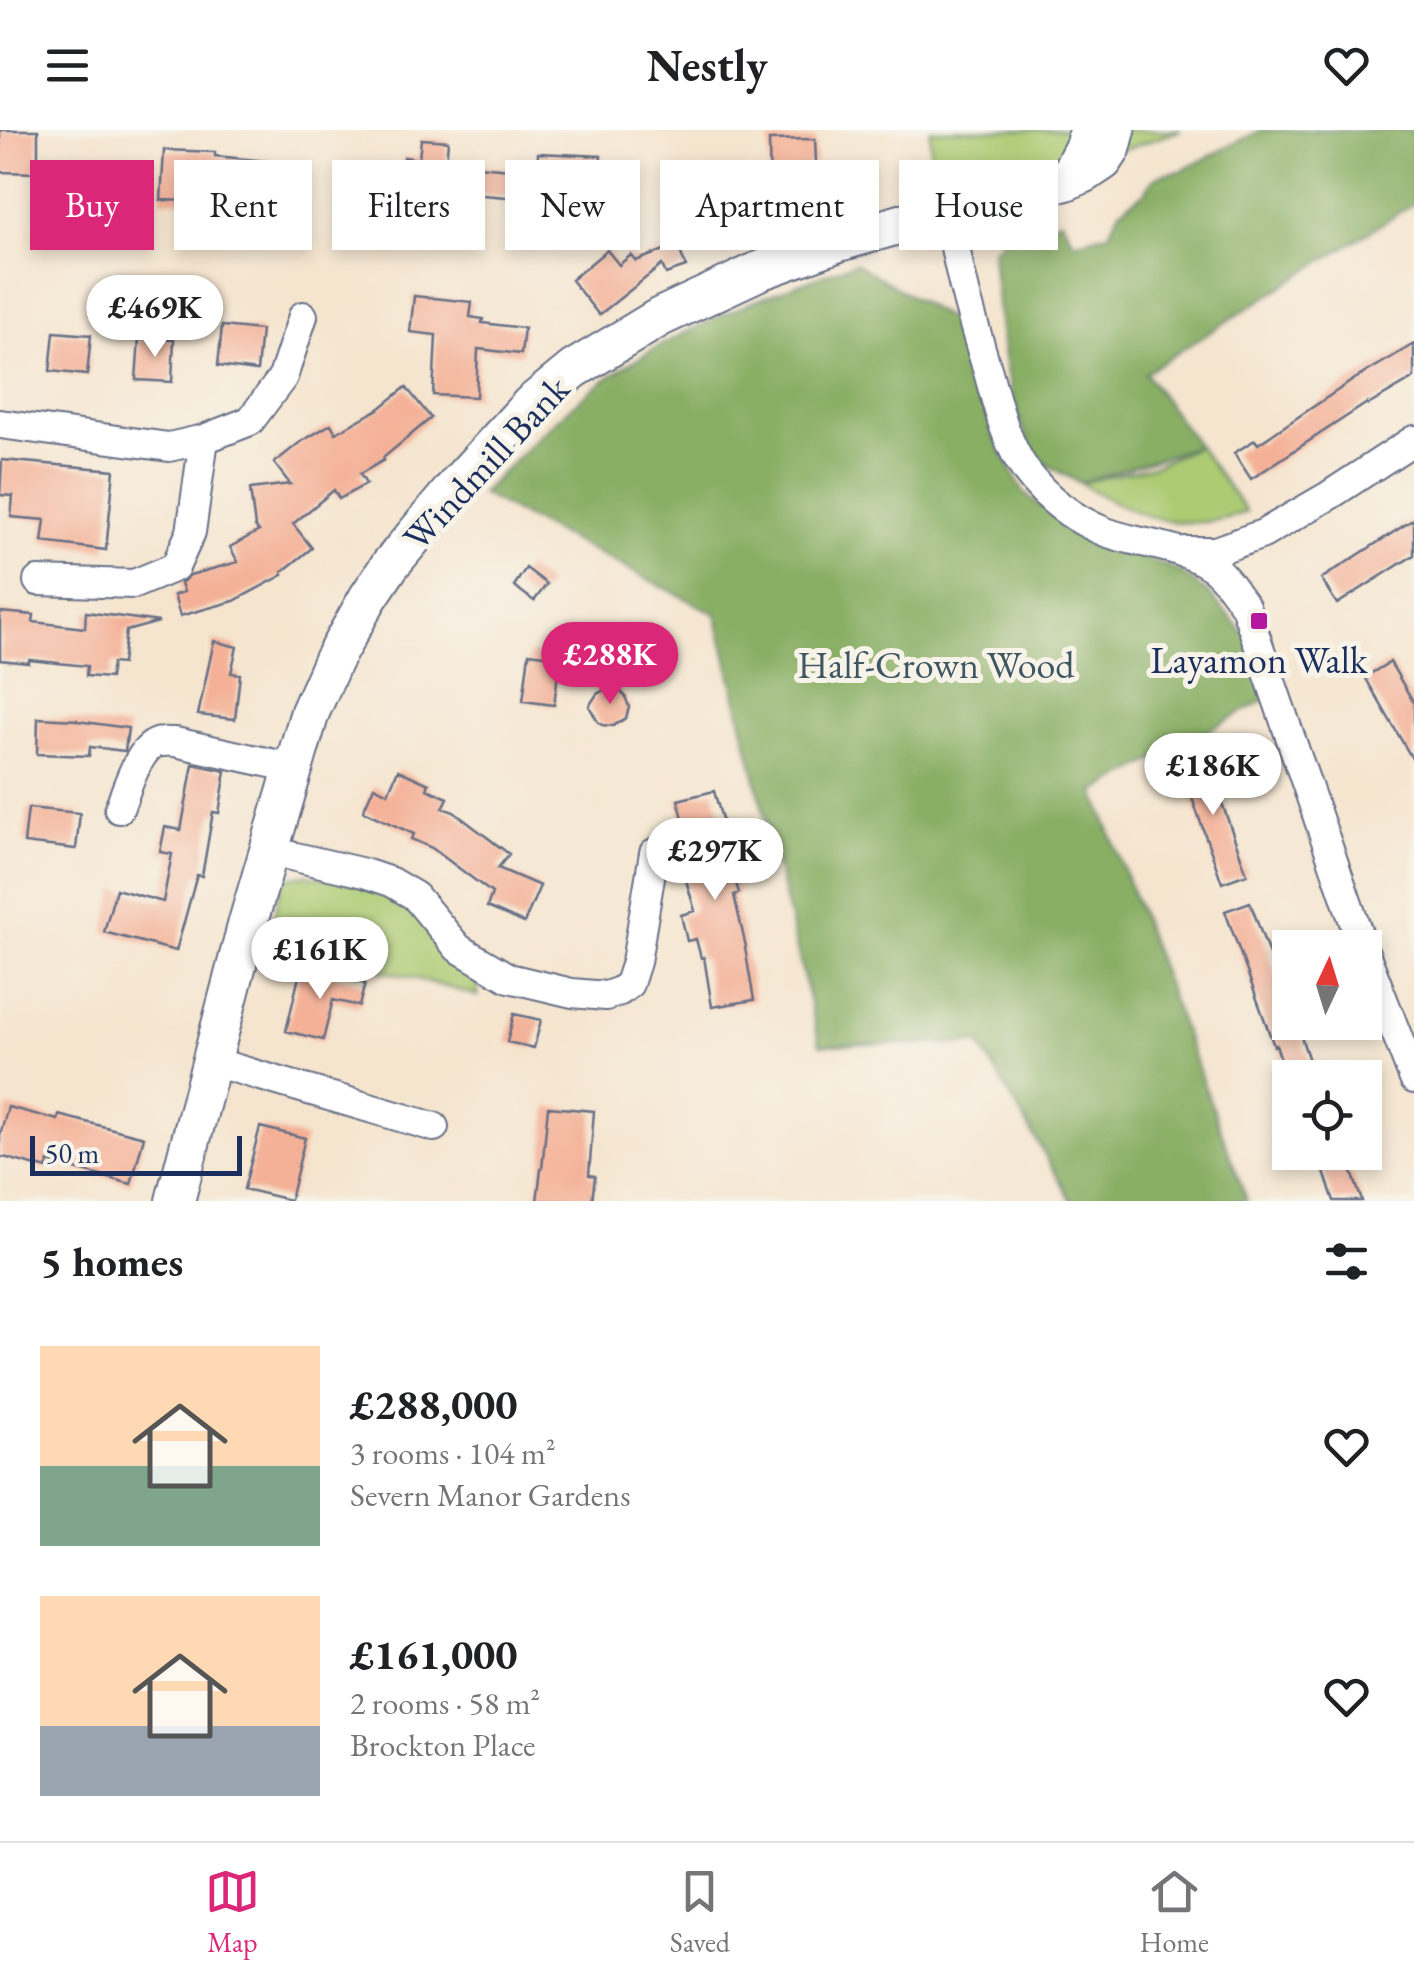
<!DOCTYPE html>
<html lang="en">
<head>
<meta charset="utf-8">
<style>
	:root { --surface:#fff; --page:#f6f6f6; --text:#202124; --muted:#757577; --line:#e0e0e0; --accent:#db2777 }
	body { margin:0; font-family:"EB Garamond",serif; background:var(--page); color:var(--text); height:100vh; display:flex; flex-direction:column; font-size:38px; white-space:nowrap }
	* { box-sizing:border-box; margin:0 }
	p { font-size:32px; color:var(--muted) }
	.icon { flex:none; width:55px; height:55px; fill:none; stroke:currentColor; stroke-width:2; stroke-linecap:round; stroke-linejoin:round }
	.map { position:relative; height:1071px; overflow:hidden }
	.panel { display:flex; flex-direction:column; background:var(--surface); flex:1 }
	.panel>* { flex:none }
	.hud { position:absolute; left:30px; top:30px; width:1355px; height:90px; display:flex; gap:20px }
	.needle { width:65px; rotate:4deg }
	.tools { position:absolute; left:1272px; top:800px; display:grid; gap:20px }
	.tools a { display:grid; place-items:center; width:110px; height:110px; border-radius:0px; background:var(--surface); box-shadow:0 5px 15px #0003; font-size:50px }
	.scale { position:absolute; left:30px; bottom:25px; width:212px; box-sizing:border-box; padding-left:10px; border:5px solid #1b2f5e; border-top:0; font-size:28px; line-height:35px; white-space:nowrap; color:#1b2f5e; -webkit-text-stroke:8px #f7f3e8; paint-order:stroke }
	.price { position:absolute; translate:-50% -85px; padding:0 22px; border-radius:35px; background:#fff; color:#222; font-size:32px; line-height:65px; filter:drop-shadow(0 2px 5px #0008) }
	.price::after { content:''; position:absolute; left:50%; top:60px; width:30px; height:22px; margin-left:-15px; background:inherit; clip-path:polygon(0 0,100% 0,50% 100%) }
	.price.selected { background:var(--accent); color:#fff }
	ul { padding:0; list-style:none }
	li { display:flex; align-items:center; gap:30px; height:250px; padding:0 40px }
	li span { display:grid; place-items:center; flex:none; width:280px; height:200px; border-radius:0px; color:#555 }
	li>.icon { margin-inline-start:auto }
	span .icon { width:120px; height:120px; fill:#fffc; stroke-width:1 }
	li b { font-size:42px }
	h2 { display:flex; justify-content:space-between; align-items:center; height:120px; padding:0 40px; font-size:42px }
	.pill { padding:0 35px; border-radius:0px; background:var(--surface); box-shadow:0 5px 15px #0003; font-size:35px; line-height:90px }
	.pill.selected { background:var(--accent); color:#fff }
	header { display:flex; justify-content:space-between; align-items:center; height:130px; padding:0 40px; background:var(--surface); font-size:45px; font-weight:700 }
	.tabs { display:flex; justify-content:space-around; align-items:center; height:140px; border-top:2px solid var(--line); background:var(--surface); font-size:28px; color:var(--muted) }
	.tabs a { display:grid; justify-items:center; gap:5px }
	.tabs .selected { color:var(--accent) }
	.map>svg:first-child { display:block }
</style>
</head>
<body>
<header><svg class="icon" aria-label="menu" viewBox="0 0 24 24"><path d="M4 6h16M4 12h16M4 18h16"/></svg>Nestly<svg class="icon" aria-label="heart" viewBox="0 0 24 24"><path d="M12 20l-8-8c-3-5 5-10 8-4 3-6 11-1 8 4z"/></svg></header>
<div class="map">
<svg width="1414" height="1071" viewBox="0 0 1414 1071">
	<rect width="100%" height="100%" fill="#f7f3e8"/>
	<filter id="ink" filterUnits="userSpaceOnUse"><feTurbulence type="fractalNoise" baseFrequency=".01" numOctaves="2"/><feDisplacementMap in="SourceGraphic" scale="20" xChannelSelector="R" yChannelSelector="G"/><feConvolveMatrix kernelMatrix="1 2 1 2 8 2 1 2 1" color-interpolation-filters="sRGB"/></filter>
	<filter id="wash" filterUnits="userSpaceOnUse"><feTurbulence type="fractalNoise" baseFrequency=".0048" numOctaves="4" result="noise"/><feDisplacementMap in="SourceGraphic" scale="40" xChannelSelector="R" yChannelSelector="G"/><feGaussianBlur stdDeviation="2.25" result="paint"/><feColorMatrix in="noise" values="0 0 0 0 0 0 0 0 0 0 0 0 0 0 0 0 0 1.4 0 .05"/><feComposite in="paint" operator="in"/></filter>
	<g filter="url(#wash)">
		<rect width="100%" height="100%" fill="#f5e5cf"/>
		<!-- green -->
		<path fill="#accb73" stroke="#647d68" stroke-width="2.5" d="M 930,0 L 1181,0 L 1130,18 L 931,64 Z
			M 1198,316 L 1246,382 C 1182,406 1134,386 1080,353 L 1153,336 Z
			M 306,745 L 363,754 L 395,762 L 478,852 L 478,866 L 414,848 L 291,820 L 270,801 L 283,749 Z"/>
		<!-- forest -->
		<path fill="#89af65" stroke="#526f62" stroke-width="2.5" d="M 1261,0 L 1414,0 L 1414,73 L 1145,243 L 1198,316 L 1080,353 C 1069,346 1055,341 1045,333 C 1004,296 997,175 992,121 L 1006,105 L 1061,90 L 1074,112 L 1109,103 L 1120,80 L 1144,63 L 1153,49 L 1163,44 L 1181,41 Z
			M 855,133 L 977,206 L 992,302 L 1024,363 L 1061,391 L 1118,406 L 1139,426 L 1177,440 L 1208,463 L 1247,506 L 1266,569 L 1095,662 L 1247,1071 L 1072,1071 L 979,913 L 820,915 L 716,484 L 481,364 C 526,319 570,272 624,237 C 696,191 776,162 855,133 Z"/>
		<g id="blocks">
			<!-- building -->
			<path fill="#f4b197" d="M 0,0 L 38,0 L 38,43 L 0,42 Z
				M 421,9 L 448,11 L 446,33 L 532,41 L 529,69 L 436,61 L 434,91 L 386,88 L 389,39 L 403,40 L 404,27 L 419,29 Z
				M 815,9 L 816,33 L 808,34 L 809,70 L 770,71 L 769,10 Z
				M 164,20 L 215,22 L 215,26 L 278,32 L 274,73 L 213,67 L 213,72 L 161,70 Z
				M 538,23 L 601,26 L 599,56 L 537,53 Z
				M 682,113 L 685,117 L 680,121 L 686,137 L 666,144 L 662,135 L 599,185 L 571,150 L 607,120 L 619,135 L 631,125 L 636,131 Z
				M 414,166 L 472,172 L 470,187 L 483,189 L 482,193 L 524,198 L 521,224 L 478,219 L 476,267 L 433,265 L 436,205 L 410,202 Z
				M 222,196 L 261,200 L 257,241 L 218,236 Z
				M 54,202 L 91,205 L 87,245 L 50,241 Z
				M 139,208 L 174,210 L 172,252 L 136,250 Z
				M 1414,214 L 1414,248 L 1368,275 L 1367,273 L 1251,349 L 1234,323 L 1255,310 L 1258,314 L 1353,250 Z
				M 406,257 L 431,288 L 383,328 L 384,330 L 360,344 L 366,354 L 339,369 L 334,360 L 293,394 L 312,418 L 282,442 L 283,445 L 234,471 L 180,486 L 174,465 L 184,462 L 181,453 L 190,445 L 238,432 L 230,417 L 259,401 L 255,397 L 250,359 L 290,354 L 274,333 L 299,313 L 331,294 L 336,303 L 380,278 Z
				M 2,330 L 114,340 L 106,420 L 42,412 L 45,390 L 11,387 L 13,366 L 0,365 Z
				M 1414,389 L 1414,425 L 1337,474 L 1321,449 Z
				M 526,438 L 547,454 L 534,471 L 514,456 Z
				M 0,482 L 34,485 L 33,492 L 85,498 L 86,482 L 159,492 L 126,501 L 122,534 L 112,533 L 110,548 L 86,546 L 87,536 L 29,530 L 29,533 L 0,530 Z
				M 214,511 L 237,517 L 231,543 L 240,544 L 235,589 L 198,585 Z
				M 529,523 L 560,527 L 554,575 L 523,571 Z
				M 1390,532 L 1414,573 L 1414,632 L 1365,547 Z
				M 608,558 L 621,562 L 625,566 L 629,577 L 626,588 L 613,596 L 602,595 L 598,592 L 589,576 L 597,564 Z
				M 38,588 L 77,590 L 77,591 L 128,598 L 125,621 L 90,617 L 89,626 L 37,624 Z
				M 1204,622 L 1247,744 L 1222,753 L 1179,631 Z
				M 193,634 L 226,641 L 219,683 L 213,682 L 202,746 L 197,745 L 176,821 L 104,802 L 116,759 L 163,772 L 172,724 L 160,722 L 165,697 L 181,700 Z
				M 398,640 L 429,654 L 427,659 L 448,668 L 443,678 L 454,682 L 509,724 L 498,738 L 540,756 L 524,793 L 487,777 L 492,763 L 432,718 L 411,709 L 414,704 L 363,681 L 374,656 L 388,663 Z
				M 714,661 L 736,739 L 732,740 L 739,763 L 734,765 L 746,817 L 745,818 L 754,870 L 712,877 L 704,827 L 701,828 L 696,809 L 687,811 L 681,785 L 695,781 L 686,750 L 693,748 L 688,729 L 694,728 L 678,670 Z
				M 28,678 L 80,683 L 76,719 L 24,713 Z
				M 1250,772 L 1290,882 L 1290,892 L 1296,892 L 1315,948 L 1287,948 L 1276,915 L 1274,916 L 1225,781 Z
				M 301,838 L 365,854 L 359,876 L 333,870 L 323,910 L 286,901 Z
				M 514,884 L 541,890 L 534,918 L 507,912 Z
				M 8,977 L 58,990 L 59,985 L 144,1007 L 131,1054 L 49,1032 L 47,1039 L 0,1026 L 0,1005 Z
				M 548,977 L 594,981 L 589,1045 L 595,1046 L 592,1071 L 537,1071 L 541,1039 L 542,1039 Z
				M 260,997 L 305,1008 L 290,1070 L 244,1059 Z
				M 1317,1022 L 1345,1022 L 1362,1071 L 1334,1071 Z"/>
		</g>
	</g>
	<g filter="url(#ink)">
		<use href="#blocks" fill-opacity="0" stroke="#676f86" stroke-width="2.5"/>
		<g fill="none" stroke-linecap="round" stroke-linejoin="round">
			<defs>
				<path id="minor" d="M 949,80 C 956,135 972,189 988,242 C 998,277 1005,311 1026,341 C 1046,368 1072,388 1103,401 C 1138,415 1178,414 1211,436 C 1225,445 1235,463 1245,476 L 1363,818
					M 0,294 L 169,317 L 204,309 L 250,291 L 283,247 L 303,186
					M 1185,421 L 1215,421 L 1263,404 L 1330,365 L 1414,310
					M 38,451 L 134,454 L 175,437 L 191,402 L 204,309
					M 119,679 C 126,661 138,619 157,613 C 163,611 169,612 175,612 L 293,638
					M 270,721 L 364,743 L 391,752 L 415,766 L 458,818 L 509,848 L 572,863 L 606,866 L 620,861 L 629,854 L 636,832 L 654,723
					M 1365,823 L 1414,949
					M 210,931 L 434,997"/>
				<path id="secondary" d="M 1066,51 L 1085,15 L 1088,0
					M 175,1071 L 248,792 L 310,582 L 333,530 L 368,468 L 390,435 L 462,349 L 530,275 L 574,239 L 660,187 L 759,141 L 839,112 L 949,80 L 1066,51 L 1085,43 L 1103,31 L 1111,19 L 1116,0"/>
			</defs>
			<!-- minor casing -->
			<use href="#minor" stroke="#676f86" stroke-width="32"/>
			<!-- secondary casing -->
			<use href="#secondary" stroke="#676f86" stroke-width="42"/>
			<!-- minor -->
			<use href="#minor" stroke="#fff" stroke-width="28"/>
			<!-- secondary -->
			<use href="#secondary" stroke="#fff" stroke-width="38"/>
		</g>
	</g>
	<!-- markers -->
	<rect fill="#b5179e" stroke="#f7f3e8" stroke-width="4" x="1249" y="481" width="20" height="20" rx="5"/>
	<g text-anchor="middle" stroke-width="10" stroke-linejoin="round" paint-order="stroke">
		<!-- street labels -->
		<g font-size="38" fill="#1b2f5e" stroke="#f7f3e8">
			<text transform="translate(486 333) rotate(-47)" y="13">Windmill Bank</text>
		</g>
		<!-- poi labels -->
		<g font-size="38" fill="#1b2f5e" stroke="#f7f3e8">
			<text x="1259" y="543">Layamon Walk</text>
		</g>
		<!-- park labels -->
		<g font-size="38" fill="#3f5663" stroke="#f7f3e8">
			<text x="936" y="548">Half-Crown Wood</text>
		</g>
	</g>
</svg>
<div class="tools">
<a><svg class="needle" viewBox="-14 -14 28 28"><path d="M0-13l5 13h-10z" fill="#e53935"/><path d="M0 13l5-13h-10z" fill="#757577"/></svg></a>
<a><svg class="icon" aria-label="locate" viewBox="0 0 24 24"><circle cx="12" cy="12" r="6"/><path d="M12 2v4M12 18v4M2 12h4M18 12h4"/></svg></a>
</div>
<div class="scale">50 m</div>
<b class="price" style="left:155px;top:230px">£469K</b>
<b class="price selected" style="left:610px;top:577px">£288K</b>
<b class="price" style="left:1213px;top:688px">£186K</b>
<b class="price" style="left:715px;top:773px">£297K</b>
<b class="price" style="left:320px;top:872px">£161K</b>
<div class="hud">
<a class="pill selected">Buy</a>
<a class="pill">Rent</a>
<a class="pill">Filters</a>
<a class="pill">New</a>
<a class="pill">Apartment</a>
<a class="pill">House</a>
</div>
</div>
<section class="panel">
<h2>5 homes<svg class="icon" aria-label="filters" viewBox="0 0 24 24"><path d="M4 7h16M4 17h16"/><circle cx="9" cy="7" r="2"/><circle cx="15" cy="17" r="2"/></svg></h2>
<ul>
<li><span style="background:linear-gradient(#ffd9b3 60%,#7fa58c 0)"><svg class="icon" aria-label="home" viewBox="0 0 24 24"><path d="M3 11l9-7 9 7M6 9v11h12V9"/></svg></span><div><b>£288,000</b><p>3 rooms · 104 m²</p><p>Severn Manor Gardens</p></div><svg class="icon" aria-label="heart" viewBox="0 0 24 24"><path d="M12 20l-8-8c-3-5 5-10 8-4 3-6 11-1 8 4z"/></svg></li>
<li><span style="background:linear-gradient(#ffd9b3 65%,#9aa5b1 0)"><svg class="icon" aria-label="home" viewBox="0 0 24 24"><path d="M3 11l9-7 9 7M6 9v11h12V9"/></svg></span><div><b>£161,000</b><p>2 rooms · 58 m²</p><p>Brockton Place</p></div><svg class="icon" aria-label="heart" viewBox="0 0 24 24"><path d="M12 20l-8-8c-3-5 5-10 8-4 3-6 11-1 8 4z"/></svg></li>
</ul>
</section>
<nav class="tabs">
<a class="selected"><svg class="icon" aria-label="map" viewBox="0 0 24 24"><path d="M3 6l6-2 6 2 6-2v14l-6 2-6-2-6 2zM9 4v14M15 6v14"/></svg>Map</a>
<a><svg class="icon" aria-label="saved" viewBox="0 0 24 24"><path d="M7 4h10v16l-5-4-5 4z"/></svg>Saved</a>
<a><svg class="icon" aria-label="home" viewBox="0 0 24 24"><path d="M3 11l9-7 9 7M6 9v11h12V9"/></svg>Home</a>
</nav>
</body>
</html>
